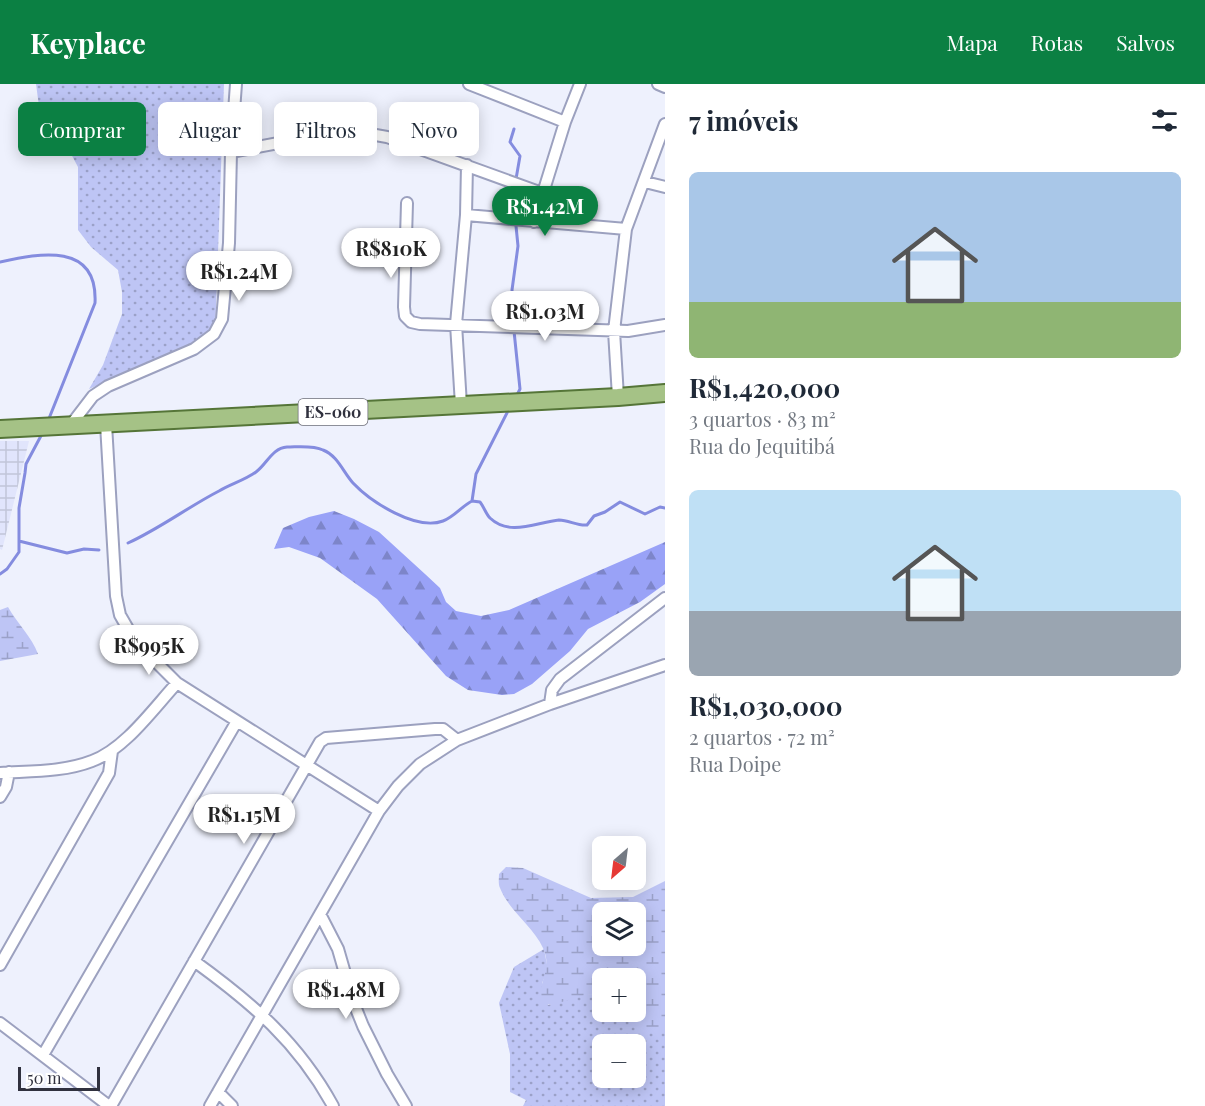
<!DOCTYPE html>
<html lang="pt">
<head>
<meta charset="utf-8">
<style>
	:root { --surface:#fff; --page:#f6f6f7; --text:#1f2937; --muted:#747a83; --accent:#0b8043 }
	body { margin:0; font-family:"Playfair Display",serif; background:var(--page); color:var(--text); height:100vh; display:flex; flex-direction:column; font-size:22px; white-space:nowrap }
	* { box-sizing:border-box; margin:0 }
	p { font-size:20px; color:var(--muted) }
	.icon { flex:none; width:33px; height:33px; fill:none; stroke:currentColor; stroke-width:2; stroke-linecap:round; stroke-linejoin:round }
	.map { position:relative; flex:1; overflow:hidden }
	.side { display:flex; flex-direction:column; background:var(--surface); width:540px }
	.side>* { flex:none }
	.top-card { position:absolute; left:18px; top:18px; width:556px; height:54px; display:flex; gap:12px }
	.needle { width:39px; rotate:208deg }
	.buttons { position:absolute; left:592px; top:752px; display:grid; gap:12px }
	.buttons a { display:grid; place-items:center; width:54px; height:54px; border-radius:9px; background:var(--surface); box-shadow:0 3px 15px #0003; font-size:30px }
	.scale { position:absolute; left:18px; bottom:15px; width:82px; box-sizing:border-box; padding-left:6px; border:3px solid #30313e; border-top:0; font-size:16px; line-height:21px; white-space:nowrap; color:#30313e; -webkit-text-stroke:4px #fff; paint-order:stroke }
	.price { position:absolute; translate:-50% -51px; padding:0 14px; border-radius:21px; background:#fff; color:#222; font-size:20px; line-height:39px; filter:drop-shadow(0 2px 3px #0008) }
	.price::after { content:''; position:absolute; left:50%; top:36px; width:18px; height:14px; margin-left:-9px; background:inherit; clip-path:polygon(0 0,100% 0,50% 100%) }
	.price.selected { background:var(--accent); color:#fff }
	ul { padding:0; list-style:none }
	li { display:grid; align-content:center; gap:12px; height:318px; padding:0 24px }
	li span { display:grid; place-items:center; height:186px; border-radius:9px; color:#555 }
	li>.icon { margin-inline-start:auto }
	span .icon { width:108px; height:108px; fill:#fffc; stroke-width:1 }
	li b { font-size:26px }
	h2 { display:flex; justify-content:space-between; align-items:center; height:72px; padding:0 24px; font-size:26px }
	.pill { padding:0 21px; border-radius:9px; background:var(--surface); box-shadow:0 3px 15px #0003; font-size:21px; line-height:54px }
	.pill.selected { background:var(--accent); color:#fff }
	header { display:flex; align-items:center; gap:36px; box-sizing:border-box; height:84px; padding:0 30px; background:var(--accent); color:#fff }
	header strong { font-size:28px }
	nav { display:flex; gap:33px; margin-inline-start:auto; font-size:21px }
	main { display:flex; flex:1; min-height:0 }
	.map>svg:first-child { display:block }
</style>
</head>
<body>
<header>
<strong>Keyplace</strong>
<nav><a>Mapa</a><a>Rotas</a><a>Salvos</a></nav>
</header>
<main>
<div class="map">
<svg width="665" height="1022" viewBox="0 0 665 1022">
	<defs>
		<pattern id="industrial-grid" width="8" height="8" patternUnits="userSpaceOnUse" patternTransform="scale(1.5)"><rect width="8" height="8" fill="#e1e5fc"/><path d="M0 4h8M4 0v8" fill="none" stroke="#c1c5d9"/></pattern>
		<pattern id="grass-dots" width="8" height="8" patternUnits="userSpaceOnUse" patternTransform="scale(1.5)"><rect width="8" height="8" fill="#bec5f5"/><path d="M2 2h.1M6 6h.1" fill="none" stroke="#9ba1c8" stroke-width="1.8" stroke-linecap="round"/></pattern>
		<pattern id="forest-firs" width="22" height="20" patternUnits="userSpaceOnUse" patternTransform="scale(1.5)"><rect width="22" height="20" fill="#99a2f7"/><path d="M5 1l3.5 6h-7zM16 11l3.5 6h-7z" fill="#7d85c9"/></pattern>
		<pattern id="wetland-marsh" width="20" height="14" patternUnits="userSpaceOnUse" patternTransform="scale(1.5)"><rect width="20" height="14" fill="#bec5f5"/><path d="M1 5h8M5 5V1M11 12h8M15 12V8" fill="none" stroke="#9ba1c8"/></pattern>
	</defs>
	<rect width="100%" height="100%" fill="#eef1fd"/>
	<!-- industrial -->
	<path fill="url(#industrial-grid)" d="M 0,357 L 29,357 L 2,466 L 0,465 Z"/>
	<!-- grass -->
	<path fill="url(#grass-dots)" fill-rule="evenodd" d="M 36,0 L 224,0 L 215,252 L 89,305 L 103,281 L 122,230 L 122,208 L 118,186 L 91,163 L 78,146 L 78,83 L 70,68 L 57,60 L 41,37 Z
		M 544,865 L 548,886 L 542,899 L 548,921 C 565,916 585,906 603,912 L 603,927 L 624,927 L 630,934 L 665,947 L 665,1022 L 523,1022 L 526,1016 L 510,1008 L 510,970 L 499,919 L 514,883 ZM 603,960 L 636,960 L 636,993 L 603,993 Z"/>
	<!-- forest -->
	<path fill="url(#forest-firs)" d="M 334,427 L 354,435 L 379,448 L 425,490 L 440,504 L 446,518 L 456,527 L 481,532 L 509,526 L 665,458 L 665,500 L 640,518 L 588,545 L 570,567 L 532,600 L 514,610 L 502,611 L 468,606 L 446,592 L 377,515 L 320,474 L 289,463 L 274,465 L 283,444 L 309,433 Z"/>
	<!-- wetland -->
	<path fill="url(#wetland-marsh)" fill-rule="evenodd" d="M 8,523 C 17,539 32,553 38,570 L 0,577 L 0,526 Z
		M 506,783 L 523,784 L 591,814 L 633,813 L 665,797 L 665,947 L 644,947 L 624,927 L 636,927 L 636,894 L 603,894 L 603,912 C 581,905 558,926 540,919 C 538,897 553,886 543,864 C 533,842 509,827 500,804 C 498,800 499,794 499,790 ZM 603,828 L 636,828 L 636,861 L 603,861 Z"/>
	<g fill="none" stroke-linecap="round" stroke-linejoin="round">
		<!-- stream -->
		<path stroke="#848cdf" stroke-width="3" d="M 0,178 C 40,169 98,158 95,219 L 48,337
			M 513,240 L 512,206 L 518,162 L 514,122 L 516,95 L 520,72 L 510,58 L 514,45
			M 514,247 L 520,305 L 517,311
			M 472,417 L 476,390 L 509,325
			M 19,457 L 67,469 L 84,465 L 99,466
			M 128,459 C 159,445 188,423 219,407 C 231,400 245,396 256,388 C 267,380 272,364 287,363 C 298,363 313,361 323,366 C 338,372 343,388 353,399 C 371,418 416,447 443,437 C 454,433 462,422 472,417 L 480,418 C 484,423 486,430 490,434 C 510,453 537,438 559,436 C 569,436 577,442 587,441 L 594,432 L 605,428 L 620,418 L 645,430 L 660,423 L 665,424
			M 0,490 L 7,485 L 19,468 L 19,424 L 25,389 L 26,380 L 43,348"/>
		<defs>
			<path id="minor" d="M 469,0 L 565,38
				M 658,0 L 665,3
				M 231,68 L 326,50 L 353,47 L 387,53 L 542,109
				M 645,98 L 665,103
				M 407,119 L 404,223 L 405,232 L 411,238 L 420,240 L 628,247 L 665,241
				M 466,131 L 626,145
				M 534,138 L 565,38 L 580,0
				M 618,313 L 614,247 L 626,145 L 665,40
				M 461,321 L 456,240 L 466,131 L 467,81
				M 106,340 L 116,512 L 120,531 L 135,557 L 177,599 L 379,727
				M 70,342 L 93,312 L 108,302 L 194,265 L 214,250 L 222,235 L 229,159 L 231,68 L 236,0
				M 550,620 L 552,606 L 560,595 L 665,514
				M 0,689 C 30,687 64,688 92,677 C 125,665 153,625 177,599
				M 0,713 L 6,703 L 9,688
				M 320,830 L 338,865 L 353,917 L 363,942 L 387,990 L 406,1022
				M 194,877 C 252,919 298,958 333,1022
				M 0,881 L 109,689 L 112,667
				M 0,939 L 109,1022
				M 43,971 L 237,637
				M 218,1008 L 232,1022
				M 111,1022 L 320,658 L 326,654 L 435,645 L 443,645 L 457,656
				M 210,1022 L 379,727 L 398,702 L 420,680 L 457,656 L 550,620 L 665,581"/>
			<path id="primary" d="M 0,345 L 618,313 L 665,309"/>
		</defs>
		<!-- minor casing -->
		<use href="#minor" stroke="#9ca1bf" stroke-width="14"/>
		<!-- primary casing -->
		<use href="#primary" stroke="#557538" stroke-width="20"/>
		<!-- minor -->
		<use href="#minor" stroke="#fff" stroke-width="10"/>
		<!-- primary -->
		<use href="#primary" stroke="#a5c286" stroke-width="16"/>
	</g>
	<g text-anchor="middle" stroke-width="6" stroke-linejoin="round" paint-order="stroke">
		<!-- shield labels -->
		<rect fill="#fff" stroke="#6e6f78" stroke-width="1.5" x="298.5" y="315" width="69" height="26" rx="4.5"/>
		<g font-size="16" font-weight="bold" fill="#30313e">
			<text x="333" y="334">ES-060</text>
		</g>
	</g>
</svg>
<div class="buttons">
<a><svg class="needle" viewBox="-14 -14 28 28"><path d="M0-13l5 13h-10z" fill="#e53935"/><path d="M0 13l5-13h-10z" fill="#747a83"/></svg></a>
<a><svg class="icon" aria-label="layers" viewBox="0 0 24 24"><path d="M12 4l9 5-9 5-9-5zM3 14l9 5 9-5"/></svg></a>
<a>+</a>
<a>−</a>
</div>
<div class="scale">50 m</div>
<b class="price selected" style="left:545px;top:153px">R$1.42M</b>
<b class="price" style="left:391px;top:195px">R$810K</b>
<b class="price" style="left:239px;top:218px">R$1.24M</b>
<b class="price" style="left:545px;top:258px">R$1.03M</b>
<b class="price" style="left:149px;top:592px">R$995K</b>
<b class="price" style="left:244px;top:761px">R$1.15M</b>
<b class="price" style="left:346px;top:936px">R$1.48M</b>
<div class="top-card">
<a class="pill selected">Comprar</a>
<a class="pill">Alugar</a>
<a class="pill">Filtros</a>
<a class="pill">Novo</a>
</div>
</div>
<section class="side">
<h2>7 imóveis<svg class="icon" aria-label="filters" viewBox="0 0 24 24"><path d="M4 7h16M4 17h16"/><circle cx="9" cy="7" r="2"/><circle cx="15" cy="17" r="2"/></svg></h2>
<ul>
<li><span style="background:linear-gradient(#a9c7e8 70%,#8fb573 0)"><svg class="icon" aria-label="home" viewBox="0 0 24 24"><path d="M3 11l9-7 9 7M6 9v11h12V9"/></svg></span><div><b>R$1,420,000</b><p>3 quartos · 83 m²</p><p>Rua do Jequitibá</p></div></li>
<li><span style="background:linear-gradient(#bfe0f5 65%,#9aa5b1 0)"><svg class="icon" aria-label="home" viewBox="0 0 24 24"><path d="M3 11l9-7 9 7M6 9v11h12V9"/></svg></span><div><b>R$1,030,000</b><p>2 quartos · 72 m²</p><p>Rua Doipe</p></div></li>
</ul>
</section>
</main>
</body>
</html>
